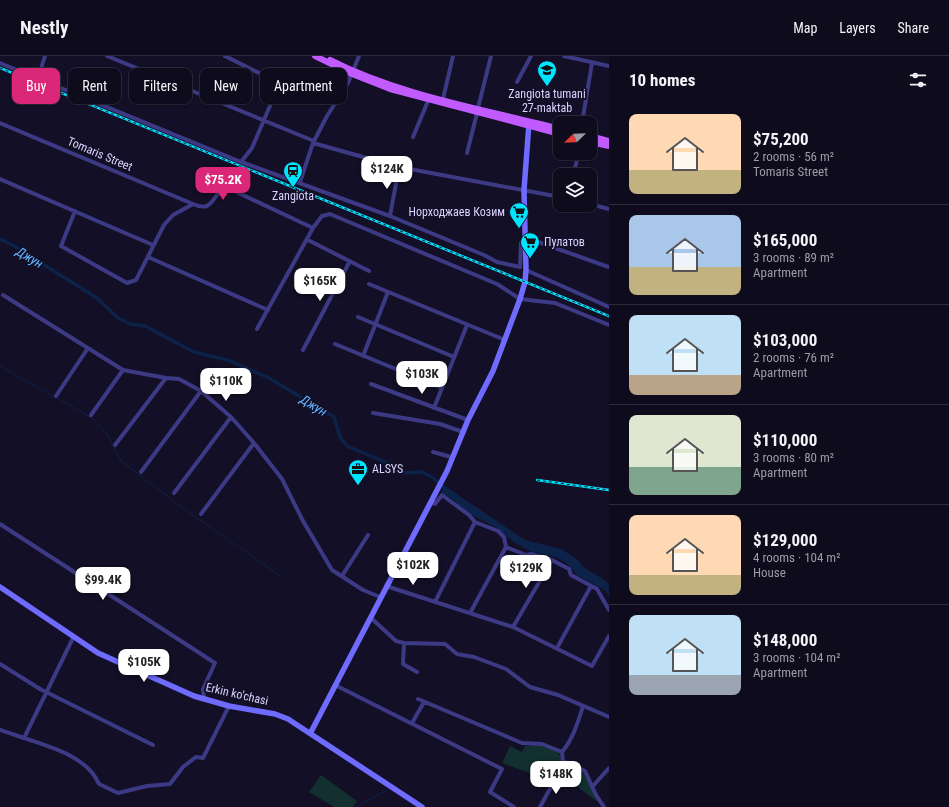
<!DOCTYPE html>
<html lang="en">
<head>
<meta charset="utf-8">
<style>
	:root { --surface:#0e0b1c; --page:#1c1929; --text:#f1f3f6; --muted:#9b9ba3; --line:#2e2b3b; --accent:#db2777 }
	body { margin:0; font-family:"Roboto Condensed",sans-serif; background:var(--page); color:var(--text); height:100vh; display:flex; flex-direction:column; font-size:15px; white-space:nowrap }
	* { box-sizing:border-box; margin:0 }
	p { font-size:13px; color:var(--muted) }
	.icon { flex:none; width:22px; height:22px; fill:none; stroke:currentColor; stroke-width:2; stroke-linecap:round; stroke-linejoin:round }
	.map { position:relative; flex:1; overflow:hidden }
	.side { display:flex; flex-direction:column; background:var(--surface); width:340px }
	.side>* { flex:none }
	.banner { position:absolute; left:12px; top:12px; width:380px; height:36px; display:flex; gap:8px }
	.needle { width:26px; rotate:247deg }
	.controls { position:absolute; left:553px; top:60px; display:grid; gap:8px }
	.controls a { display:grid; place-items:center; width:44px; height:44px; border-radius:8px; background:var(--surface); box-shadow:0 1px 3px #0004,0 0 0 1px var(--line); font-size:20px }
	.price { position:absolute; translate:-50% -34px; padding:0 9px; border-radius:8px; background:#fff; color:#222; font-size:13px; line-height:26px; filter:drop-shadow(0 1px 2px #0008) }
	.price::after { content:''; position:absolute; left:50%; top:24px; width:12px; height:9px; margin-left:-6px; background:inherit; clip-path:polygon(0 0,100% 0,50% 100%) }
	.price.on { background:var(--accent); color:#fff }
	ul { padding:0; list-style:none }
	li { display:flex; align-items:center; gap:12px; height:100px; padding:0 20px }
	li+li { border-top:1px solid var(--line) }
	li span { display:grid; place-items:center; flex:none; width:112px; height:80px; border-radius:8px; color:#555 }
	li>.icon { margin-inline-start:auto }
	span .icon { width:48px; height:48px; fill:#fffc; stroke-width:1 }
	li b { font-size:17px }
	h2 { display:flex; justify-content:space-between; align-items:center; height:48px; padding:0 20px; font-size:17px }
	.pill { padding:0 14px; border-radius:8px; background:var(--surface); box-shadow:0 1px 3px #0004,0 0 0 1px var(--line); font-size:14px; line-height:36px }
	.pill.on { background:var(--accent); color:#fff }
	header { display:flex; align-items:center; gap:24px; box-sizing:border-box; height:56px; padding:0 20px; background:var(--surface); border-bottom:1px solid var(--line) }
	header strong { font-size:19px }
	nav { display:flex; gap:22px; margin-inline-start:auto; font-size:14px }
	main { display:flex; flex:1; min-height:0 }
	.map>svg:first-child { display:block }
</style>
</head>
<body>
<header>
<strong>Nestly</strong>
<nav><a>Map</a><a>Layers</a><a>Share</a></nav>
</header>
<main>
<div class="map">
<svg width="609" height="751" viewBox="0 0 609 751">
	<rect width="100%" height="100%" fill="#130f26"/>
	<!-- green -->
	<path fill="#12302f" d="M 543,689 L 559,697 L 563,708 L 583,716 L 598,746 L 571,726 L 556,718 L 551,727 L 535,719 L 502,707 L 510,690 L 522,696 L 525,690 Z
		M 321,719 L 357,745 L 353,751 L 334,751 L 309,736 Z"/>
	<!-- water -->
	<path fill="#0c2248" d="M 445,430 L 525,484 L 561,493 L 577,503 L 583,511 L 606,525 L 609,530 L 609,540 L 606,535 L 577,519 L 566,507 L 555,501 L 532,496 L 515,487 L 498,473 L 461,453 L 455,445 L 441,436 Z"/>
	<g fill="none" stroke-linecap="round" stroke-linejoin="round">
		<!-- stream -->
		<path stroke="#0c2248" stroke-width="1" d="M 0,310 L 92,362 L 108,379 L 121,405 L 190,457 L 282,521
			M 356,751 L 387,734"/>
		<!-- canal -->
		<path stroke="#0c2248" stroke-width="3.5" d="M 0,183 L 14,190 L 97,242 L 118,262 L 130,268 L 145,270 L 194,296 L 228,304 L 269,322 L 334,361 L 340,381 L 347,390 L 390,408 L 397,415 L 403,417 L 422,416 L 432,421 L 447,434"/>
		<!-- minor -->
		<path stroke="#3d3a85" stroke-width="4" d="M 107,0 L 314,85
			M 225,0 L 267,21 L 281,24 L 252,92 L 241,106
			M 564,0 L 609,10
			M 0,7 L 241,106 L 390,160 L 484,199 L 497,206 L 520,211 L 521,187 L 525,183 L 535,185 L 609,211
			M 38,22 L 45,0
			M 517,26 L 531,0
			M 443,43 L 453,0
			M 478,52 L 491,0
			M 0,67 L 193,148
			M 582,67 L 592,7
			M 413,81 L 428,45
			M 313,87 L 399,111 L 560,141
			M 467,97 L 477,57
			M 573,119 L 579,97
			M 0,123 L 153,189
			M 300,126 L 313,87 L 327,60 L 348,27 L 359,0
			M 590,148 L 609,153
			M 75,155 L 61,190 L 127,227 L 136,224 L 164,169 L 173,159 L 193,148 C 213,157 211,141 224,132 L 228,132 L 313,172
			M 390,160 L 399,111
			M 308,184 L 369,215
			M 148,201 L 268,254
			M 526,214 L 609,251
			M 369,228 L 505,284
			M 3,239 L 123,314 L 166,322 L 179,323 L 201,335 L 231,361 L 254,387 L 282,423 L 303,465 L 332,514 L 363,534 L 380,541
			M 358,261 L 454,301
			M 257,273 L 313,172 L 322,160 L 330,158 L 497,228 L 520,243 L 555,247 L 609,269
			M 335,288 L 442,332
			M 303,294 L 350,205
			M 363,300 L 388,236
			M 371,328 L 468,364
			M 56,340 L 88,292
			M 434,352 L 467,269
			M 373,357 L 440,368 L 463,376
			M 91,359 L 123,314
			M 115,389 L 166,322
			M 433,396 L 451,401
			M 141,416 L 201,335
			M 174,437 L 231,361
			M 431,446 L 435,448 L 442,439 L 469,459 L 475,466 L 498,475 L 504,481 L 506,491 L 470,557
			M 201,458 L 254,387
			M 0,468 L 215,607 L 203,633 L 204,642
			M 506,491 L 526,499 L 531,498 L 552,504 L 569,513 L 571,519 L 597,533 L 609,554
			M 342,520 L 368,479
			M 386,530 L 513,571 L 592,610 L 609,580
			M 435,546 L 475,466
			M 370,561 L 396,585 L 404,587 L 445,588 L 457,598 L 474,601 L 506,613 L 530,631 L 558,639 L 609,661
			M 513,571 L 552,504
			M 404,587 L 403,608 L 417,616
			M 557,592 L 591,530
			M 0,608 L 40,633 L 153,689
			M 335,629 L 502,713 L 490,736 L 514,751
			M 418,643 L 522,687 L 542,688 L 562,696 L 563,705 L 585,715 L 596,739 L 604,751
			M 412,667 L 424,646
			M 0,674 L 24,682 L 73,582
			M 24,682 C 50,691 87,700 99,728 L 118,737 L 147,730 L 170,728 L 183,711 L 196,701 L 203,702 L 229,650
			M 562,696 C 573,683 578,666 583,650
			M 592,731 L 609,712
			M 540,751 L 557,720"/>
		<!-- secondary -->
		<path stroke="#6f6bff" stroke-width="5.5" d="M 0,531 L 98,597 L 194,640 L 229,650 L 275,658 L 288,663 L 422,751
			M 311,676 L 447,415 L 468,364 L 493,315 L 520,243 L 525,226 L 526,214 L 524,134 L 529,67"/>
		<!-- primary -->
		<path stroke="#c25bff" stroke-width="6" d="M 315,0 L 352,18 L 390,33 L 560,78
			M 330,4 C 401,40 483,53 560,73
			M 590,80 L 609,85
			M 590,86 L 609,90"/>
		<defs>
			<path id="rail" d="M 0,12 L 609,260
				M 537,424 L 609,434"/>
		</defs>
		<!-- rail casing -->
		<use href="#rail" stroke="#00e5ff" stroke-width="2.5"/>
		<!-- rail -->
		<use href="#rail" stroke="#130f26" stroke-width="1" stroke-dasharray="3" stroke-linecap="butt"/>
	</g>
	<!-- icons -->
	<defs>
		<symbol id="school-pin" viewBox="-11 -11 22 30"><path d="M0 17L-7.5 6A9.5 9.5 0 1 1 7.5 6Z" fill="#00e5ff" stroke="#130f26"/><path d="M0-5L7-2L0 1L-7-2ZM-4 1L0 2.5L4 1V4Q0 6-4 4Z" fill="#111"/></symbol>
		<symbol id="station-pin" viewBox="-11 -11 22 30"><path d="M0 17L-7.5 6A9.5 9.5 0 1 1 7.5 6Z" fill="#00e5ff" stroke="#130f26"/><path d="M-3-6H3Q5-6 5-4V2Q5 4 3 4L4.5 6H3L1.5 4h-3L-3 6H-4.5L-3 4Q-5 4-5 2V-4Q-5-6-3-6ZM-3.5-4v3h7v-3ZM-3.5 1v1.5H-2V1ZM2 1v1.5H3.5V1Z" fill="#111"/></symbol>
		<symbol id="supermarket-pin" viewBox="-11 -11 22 30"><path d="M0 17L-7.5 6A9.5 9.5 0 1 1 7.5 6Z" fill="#00e5ff" stroke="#130f26"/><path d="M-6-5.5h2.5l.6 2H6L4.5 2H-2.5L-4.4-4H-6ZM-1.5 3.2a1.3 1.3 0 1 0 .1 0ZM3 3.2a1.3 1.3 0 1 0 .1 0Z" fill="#111"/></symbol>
		<symbol id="office-pin" viewBox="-11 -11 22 30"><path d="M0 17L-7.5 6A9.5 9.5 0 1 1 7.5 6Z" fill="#00e5ff" stroke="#130f26"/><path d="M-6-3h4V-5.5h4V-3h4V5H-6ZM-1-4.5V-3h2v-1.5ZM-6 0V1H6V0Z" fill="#111"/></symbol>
	</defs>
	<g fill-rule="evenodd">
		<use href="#school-pin" x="536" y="3" width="22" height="30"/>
		<use href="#station-pin" x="282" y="104" width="22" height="30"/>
		<use href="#supermarket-pin" x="508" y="145" width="22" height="30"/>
		<use href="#supermarket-pin" x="519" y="175" width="22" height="30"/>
		<use href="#office-pin" x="347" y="402" width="22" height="30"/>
	</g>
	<g text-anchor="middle" stroke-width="4" stroke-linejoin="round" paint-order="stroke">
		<!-- poi labels -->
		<g font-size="12" fill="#d9d4ff" stroke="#130f26">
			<text x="547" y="42">Zangiota tumani<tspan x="547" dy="14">27-maktab</tspan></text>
			<text x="293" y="144">Zangiota</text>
			<text x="505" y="160" text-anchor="end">Норходжаев Козим</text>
			<text x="544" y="190" text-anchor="start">Пулатов</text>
			<text x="372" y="417" text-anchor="start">ALSYS</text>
		</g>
		<!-- street labels -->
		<g font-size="12" fill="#d9d4ff" stroke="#130f26">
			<text transform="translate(100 98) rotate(23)" y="4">Tomaris Street</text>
			<text transform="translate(237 638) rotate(13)" y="4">Erkin ko'chasi</text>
		</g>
		<!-- water labels -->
		<g font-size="13" font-style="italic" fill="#62b6ff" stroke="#130f26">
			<text transform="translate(30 201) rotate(31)" y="5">Джун</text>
			<text transform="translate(314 349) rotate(32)" y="5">Джун</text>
		</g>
	</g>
</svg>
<div class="controls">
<a><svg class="needle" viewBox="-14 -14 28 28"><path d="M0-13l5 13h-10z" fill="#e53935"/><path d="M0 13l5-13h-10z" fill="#9b9ba3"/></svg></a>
<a><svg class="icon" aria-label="layers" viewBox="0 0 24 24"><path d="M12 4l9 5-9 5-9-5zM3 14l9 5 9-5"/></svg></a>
</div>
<b class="price" style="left:387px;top:134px">$124K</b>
<b class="price on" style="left:223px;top:145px">$75.2K</b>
<b class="price" style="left:320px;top:246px">$165K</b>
<b class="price" style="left:422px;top:339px">$103K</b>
<b class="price" style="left:226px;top:346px">$110K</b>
<b class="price" style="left:413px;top:530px">$102K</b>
<b class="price" style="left:526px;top:533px">$129K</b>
<b class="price" style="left:103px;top:545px">$99.4K</b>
<b class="price" style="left:144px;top:627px">$105K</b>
<b class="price" style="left:556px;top:739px">$148K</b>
<div class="banner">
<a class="pill on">Buy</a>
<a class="pill">Rent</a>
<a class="pill">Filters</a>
<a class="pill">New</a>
<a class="pill">Apartment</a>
</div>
</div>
<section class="side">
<h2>10 homes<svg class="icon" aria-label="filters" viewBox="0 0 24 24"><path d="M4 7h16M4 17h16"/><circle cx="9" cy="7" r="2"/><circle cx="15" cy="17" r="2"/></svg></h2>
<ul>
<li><span style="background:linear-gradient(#ffd9b3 70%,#c2b280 0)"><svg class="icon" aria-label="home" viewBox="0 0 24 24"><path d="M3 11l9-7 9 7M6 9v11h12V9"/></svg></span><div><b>$75,200</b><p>2 rooms · 56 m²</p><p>Tomaris Street</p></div></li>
<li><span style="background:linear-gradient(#a9c7e8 65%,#c2b280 0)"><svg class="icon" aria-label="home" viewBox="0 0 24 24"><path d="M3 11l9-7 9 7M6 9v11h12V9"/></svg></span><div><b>$165,000</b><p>3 rooms · 89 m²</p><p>Apartment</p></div></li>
<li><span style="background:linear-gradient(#bfe0f5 75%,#b9a48a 0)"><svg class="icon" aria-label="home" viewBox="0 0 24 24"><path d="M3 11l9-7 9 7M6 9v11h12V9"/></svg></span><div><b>$103,000</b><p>2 rooms · 76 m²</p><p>Apartment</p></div></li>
<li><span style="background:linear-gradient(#dfe7d0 65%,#7fa58c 0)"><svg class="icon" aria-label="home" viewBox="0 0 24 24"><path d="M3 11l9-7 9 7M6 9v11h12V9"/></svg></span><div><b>$110,000</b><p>3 rooms · 80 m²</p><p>Apartment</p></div></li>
<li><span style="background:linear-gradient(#ffd9b3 75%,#c2b280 0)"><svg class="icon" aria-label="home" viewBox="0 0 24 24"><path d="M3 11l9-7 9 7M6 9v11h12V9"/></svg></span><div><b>$129,000</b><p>4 rooms · 104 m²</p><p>House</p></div></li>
<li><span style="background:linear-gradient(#bfe0f5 75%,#9aa5b1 0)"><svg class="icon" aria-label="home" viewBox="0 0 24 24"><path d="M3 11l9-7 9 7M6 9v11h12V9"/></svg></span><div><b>$148,000</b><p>3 rooms · 104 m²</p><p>Apartment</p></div></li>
</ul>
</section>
</main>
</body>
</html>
